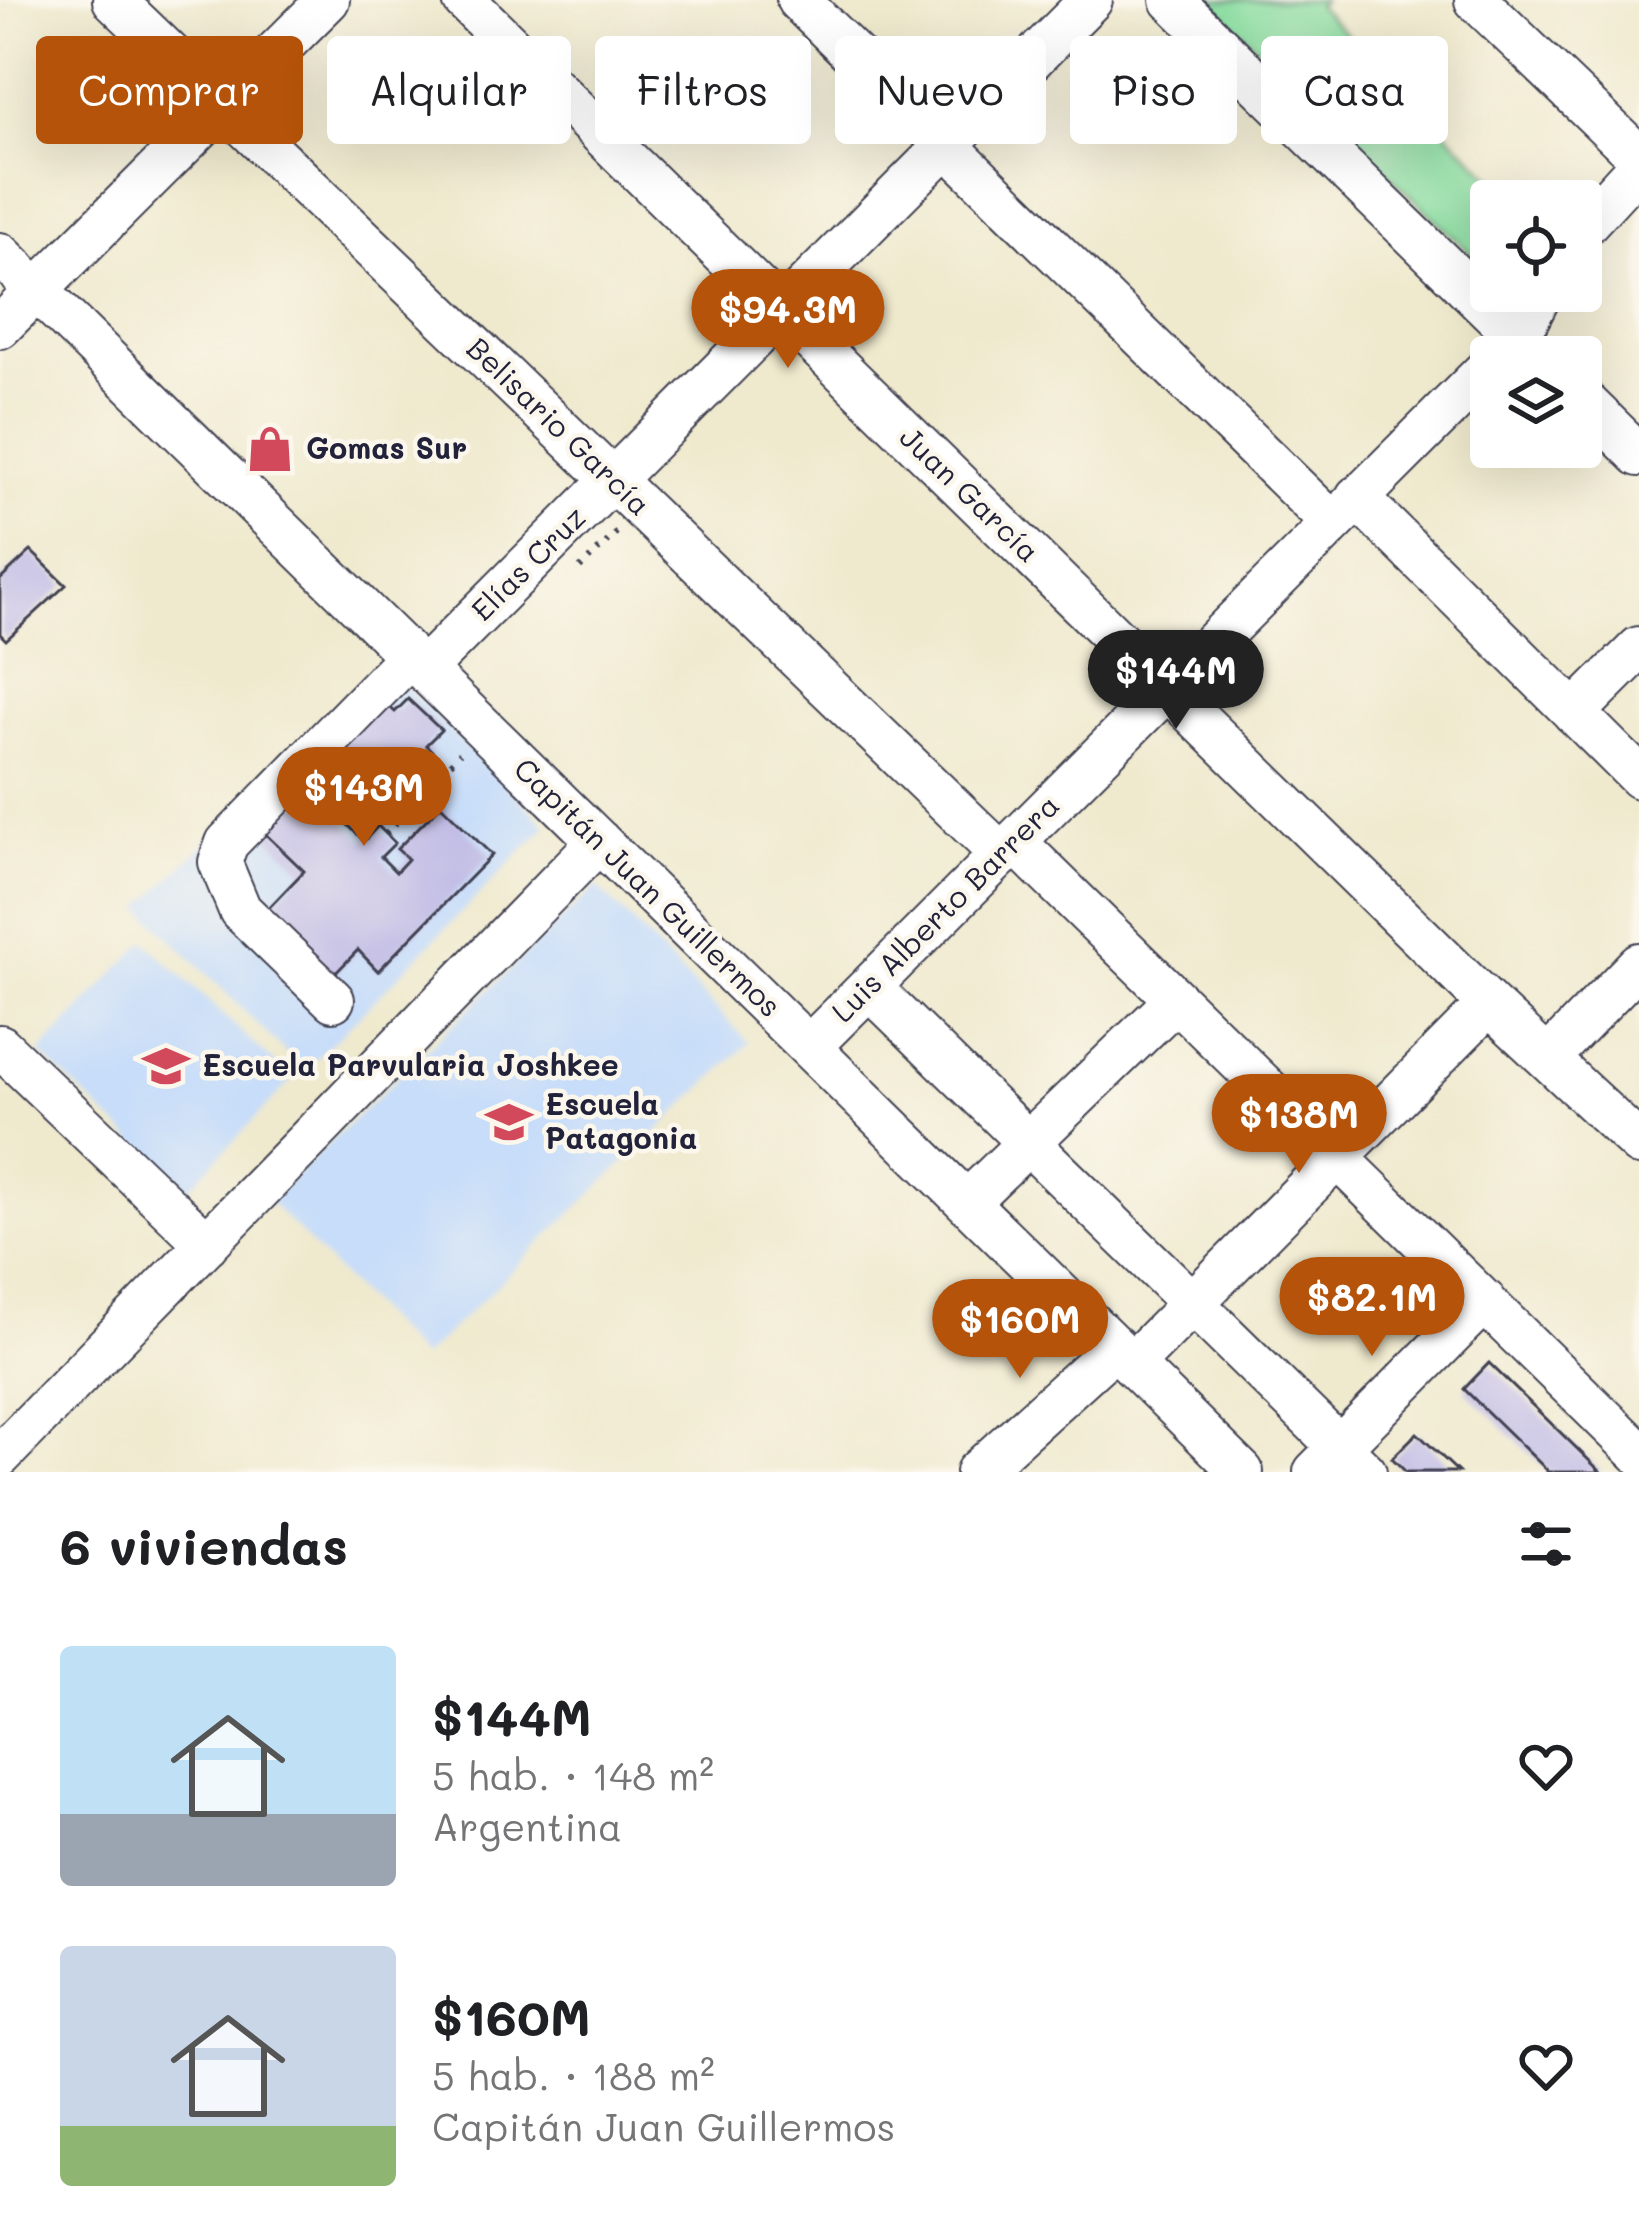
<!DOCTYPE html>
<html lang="es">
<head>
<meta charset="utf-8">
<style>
	:root { --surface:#fff; --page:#f6f6f6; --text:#202124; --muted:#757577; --accent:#b45309 }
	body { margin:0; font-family:Mali,sans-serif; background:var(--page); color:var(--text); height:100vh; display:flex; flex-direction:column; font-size:45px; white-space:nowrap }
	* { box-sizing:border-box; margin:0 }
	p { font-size:39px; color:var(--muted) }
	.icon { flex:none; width:66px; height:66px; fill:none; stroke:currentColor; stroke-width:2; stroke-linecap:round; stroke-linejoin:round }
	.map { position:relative; height:1472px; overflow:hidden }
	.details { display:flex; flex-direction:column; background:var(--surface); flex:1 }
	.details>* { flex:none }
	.guide { position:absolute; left:36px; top:36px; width:1569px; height:108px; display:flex; gap:24px }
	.fabs { position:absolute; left:1470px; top:180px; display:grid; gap:24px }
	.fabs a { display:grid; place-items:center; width:132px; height:132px; border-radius:12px; background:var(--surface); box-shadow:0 12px 48px #0002; font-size:60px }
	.price { position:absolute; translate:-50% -102px; padding:0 27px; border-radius:42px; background:var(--accent); color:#fff; font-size:39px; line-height:78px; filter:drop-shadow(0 3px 6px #0008) }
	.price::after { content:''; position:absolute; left:50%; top:72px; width:36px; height:27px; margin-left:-18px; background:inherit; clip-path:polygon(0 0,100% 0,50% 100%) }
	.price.active { background:#222; color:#fff }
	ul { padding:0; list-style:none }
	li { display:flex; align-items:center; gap:36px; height:300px; padding:0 60px }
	li span { display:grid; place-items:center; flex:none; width:336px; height:240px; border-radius:12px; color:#555 }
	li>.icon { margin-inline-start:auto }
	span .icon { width:144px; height:144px; fill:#fffc; stroke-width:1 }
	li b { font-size:51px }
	h2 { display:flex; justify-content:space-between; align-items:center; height:144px; padding:0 60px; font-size:51px }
	.pill { padding:0 42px; border-radius:12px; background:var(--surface); box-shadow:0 12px 48px #0002; font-size:42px; line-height:108px }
	.pill.active { background:var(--accent); color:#fff }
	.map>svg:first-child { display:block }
</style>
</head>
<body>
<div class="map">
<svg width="1639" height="1472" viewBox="0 0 1639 1472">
	<rect width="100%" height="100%" fill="#fbf7ec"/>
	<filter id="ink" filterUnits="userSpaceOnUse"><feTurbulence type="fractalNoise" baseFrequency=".00833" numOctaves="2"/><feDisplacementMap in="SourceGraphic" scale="24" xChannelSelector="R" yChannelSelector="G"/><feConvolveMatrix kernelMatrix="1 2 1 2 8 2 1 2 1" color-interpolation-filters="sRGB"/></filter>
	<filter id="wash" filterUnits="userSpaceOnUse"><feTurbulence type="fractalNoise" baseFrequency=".004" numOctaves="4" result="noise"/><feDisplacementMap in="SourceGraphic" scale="48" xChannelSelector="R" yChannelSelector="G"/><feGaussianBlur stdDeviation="2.7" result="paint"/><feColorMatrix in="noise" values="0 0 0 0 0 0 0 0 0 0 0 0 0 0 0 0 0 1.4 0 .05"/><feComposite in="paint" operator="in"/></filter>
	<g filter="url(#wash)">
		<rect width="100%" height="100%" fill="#efe9cd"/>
		<!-- built -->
		<path fill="#c7ddf9" d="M 383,664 L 547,826 L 304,1071 L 141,908 Z
			M 597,886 L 749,1043 L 421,1358 L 269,1201 Z
			M 145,941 L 292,1080 L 186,1191 L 40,1053 Z"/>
		<!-- green -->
		<path fill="#87dc9f" stroke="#547f6d" stroke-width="3" d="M 1208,0 L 1323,0 L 1317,6 L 1517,201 L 1491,201 L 1491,273 Z"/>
		<g id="blocks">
			<!-- building -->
			<path fill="#bfbae5" d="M 31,551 L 66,585 L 6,640 L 0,634 L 0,580 Z
				M 380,698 L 395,712 L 408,699 L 441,730 L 426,745 L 432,751 L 367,818 L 356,808 L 344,821 L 364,841 L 378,826 L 395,843 L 381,857 L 396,872 L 408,859 L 397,849 L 441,805 L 492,855 L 378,971 L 358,950 L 326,983 L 259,918 L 304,871 L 256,825 Z
				M 1489,1363 L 1601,1472 L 1549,1472 L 1464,1389 Z
				M 1417,1433 L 1458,1472 L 1406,1472 L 1392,1458 Z"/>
		</g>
	</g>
	<g filter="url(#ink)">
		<use href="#blocks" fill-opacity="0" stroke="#414051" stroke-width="3"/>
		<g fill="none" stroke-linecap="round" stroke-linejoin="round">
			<defs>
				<path id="minor" d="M 114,0 L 1002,855
					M 464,0 L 1489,1004 L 1639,1144
					M 798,0 L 1331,522
					M 1172,0 L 1538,357
					M 1476,0 L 1639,157
					M 1581,229 L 1639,166
					M 0,254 L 1242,1472
					M 0,327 L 328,0
					M 1500,356 L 1518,338 L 1542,291
					M 1581,398 L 1639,455
					M 1357,497 L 1639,777
					M 424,669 L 1091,0
					M 1574,713 L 1639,648
					M 1015,842 L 1639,1453
					M 869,987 L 1365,1472
					M 333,1000 L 240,910 L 220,862 L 227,843 L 410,656
					M 0,1046 L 207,1244
					M 809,1047 L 1491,365
					M 1549,1057 L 1639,964
					M 967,1202 L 1175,1001
					M 1132,1364 L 1489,1004
					M 0,1456 L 599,841
					M 977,1472 L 1115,1347
					M 1315,1472 L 1485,1301"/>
			</defs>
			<!-- minor casing -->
			<use href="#minor" stroke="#414051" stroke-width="46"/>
			<!-- path -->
			<path stroke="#414051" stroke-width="6" stroke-dasharray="3 9" stroke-linecap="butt" d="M 580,568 L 618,531
				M 386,834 L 460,753"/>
			<!-- minor -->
			<use href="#minor" stroke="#fff" stroke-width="42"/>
		</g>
	</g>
	<!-- icons -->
	<defs>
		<symbol id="shop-bare" viewBox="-9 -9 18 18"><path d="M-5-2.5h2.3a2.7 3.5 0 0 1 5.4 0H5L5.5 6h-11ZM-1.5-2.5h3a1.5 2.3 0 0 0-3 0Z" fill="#d1495b" stroke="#fbf7ec" stroke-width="2.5" paint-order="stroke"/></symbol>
		<symbol id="school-bare" viewBox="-9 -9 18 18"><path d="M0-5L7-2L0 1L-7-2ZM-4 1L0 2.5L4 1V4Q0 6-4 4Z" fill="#d1495b" stroke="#fbf7ec" stroke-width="2.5" paint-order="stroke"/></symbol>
	</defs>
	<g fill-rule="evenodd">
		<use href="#shop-bare" x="237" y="416" width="66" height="66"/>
		<use href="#school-bare" x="133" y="1033" width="66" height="66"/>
		<use href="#school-bare" x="476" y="1089" width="66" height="66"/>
	</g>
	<g text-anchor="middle" stroke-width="9" stroke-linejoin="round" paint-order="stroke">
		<!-- street labels -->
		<g font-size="30" fill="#22223b" stroke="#fbf7ec">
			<text transform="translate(558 427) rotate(44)" y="10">Belisario García</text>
			<text transform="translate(969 495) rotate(44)" y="10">Juan García</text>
			<text transform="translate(529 564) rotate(-45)" y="10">Elías Cruz</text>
			<text transform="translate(647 888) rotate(44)" y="10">Capitán Juan Guillermos</text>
			<text transform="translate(946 909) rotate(-45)" y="10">Luis Alberto Barrera</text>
		</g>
		<!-- poi labels -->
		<g font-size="30" font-weight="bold" fill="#22223b" stroke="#fbf7ec" text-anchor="start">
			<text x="306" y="459">Gomas Sur</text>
			<text x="202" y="1076">Escuela Parvularia Joshkee</text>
			<text x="545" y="1115">Escuela<tspan x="545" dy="34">Patagonia</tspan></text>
		</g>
	</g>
</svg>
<div class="fabs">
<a><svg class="icon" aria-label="locate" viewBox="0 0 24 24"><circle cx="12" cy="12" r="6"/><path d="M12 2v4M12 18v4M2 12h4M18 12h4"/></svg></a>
<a><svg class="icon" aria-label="layers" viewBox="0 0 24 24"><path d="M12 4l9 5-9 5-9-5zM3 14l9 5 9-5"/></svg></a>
</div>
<b class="price" style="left:788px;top:371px">$94.3M</b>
<b class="price active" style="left:1176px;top:732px">$144M</b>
<b class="price" style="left:364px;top:849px">$143M</b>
<b class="price" style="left:1299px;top:1176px">$138M</b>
<b class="price" style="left:1372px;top:1359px">$82.1M</b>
<b class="price" style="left:1020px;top:1381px">$160M</b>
<div class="guide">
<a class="pill active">Comprar</a>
<a class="pill">Alquilar</a>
<a class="pill">Filtros</a>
<a class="pill">Nuevo</a>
<a class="pill">Piso</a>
<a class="pill">Casa</a>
</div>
</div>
<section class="details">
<h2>6 viviendas<svg class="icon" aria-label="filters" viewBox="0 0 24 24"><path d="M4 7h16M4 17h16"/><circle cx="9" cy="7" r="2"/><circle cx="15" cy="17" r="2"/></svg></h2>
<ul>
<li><span style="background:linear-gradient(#bfe0f5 70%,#9aa5b1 0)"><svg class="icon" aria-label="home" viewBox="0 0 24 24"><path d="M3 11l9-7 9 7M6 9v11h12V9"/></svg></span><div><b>$144M</b><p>5 hab. · 148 m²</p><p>Argentina</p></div><svg class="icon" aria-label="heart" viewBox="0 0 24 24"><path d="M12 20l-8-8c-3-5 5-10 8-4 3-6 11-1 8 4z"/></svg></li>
<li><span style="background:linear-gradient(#c9d6e8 75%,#8fb573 0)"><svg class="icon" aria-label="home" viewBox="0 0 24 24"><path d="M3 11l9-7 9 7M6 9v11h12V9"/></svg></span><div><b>$160M</b><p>5 hab. · 188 m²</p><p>Capitán Juan Guillermos</p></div><svg class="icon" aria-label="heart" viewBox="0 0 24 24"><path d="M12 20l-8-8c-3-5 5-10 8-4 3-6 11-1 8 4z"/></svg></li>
</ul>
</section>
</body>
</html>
